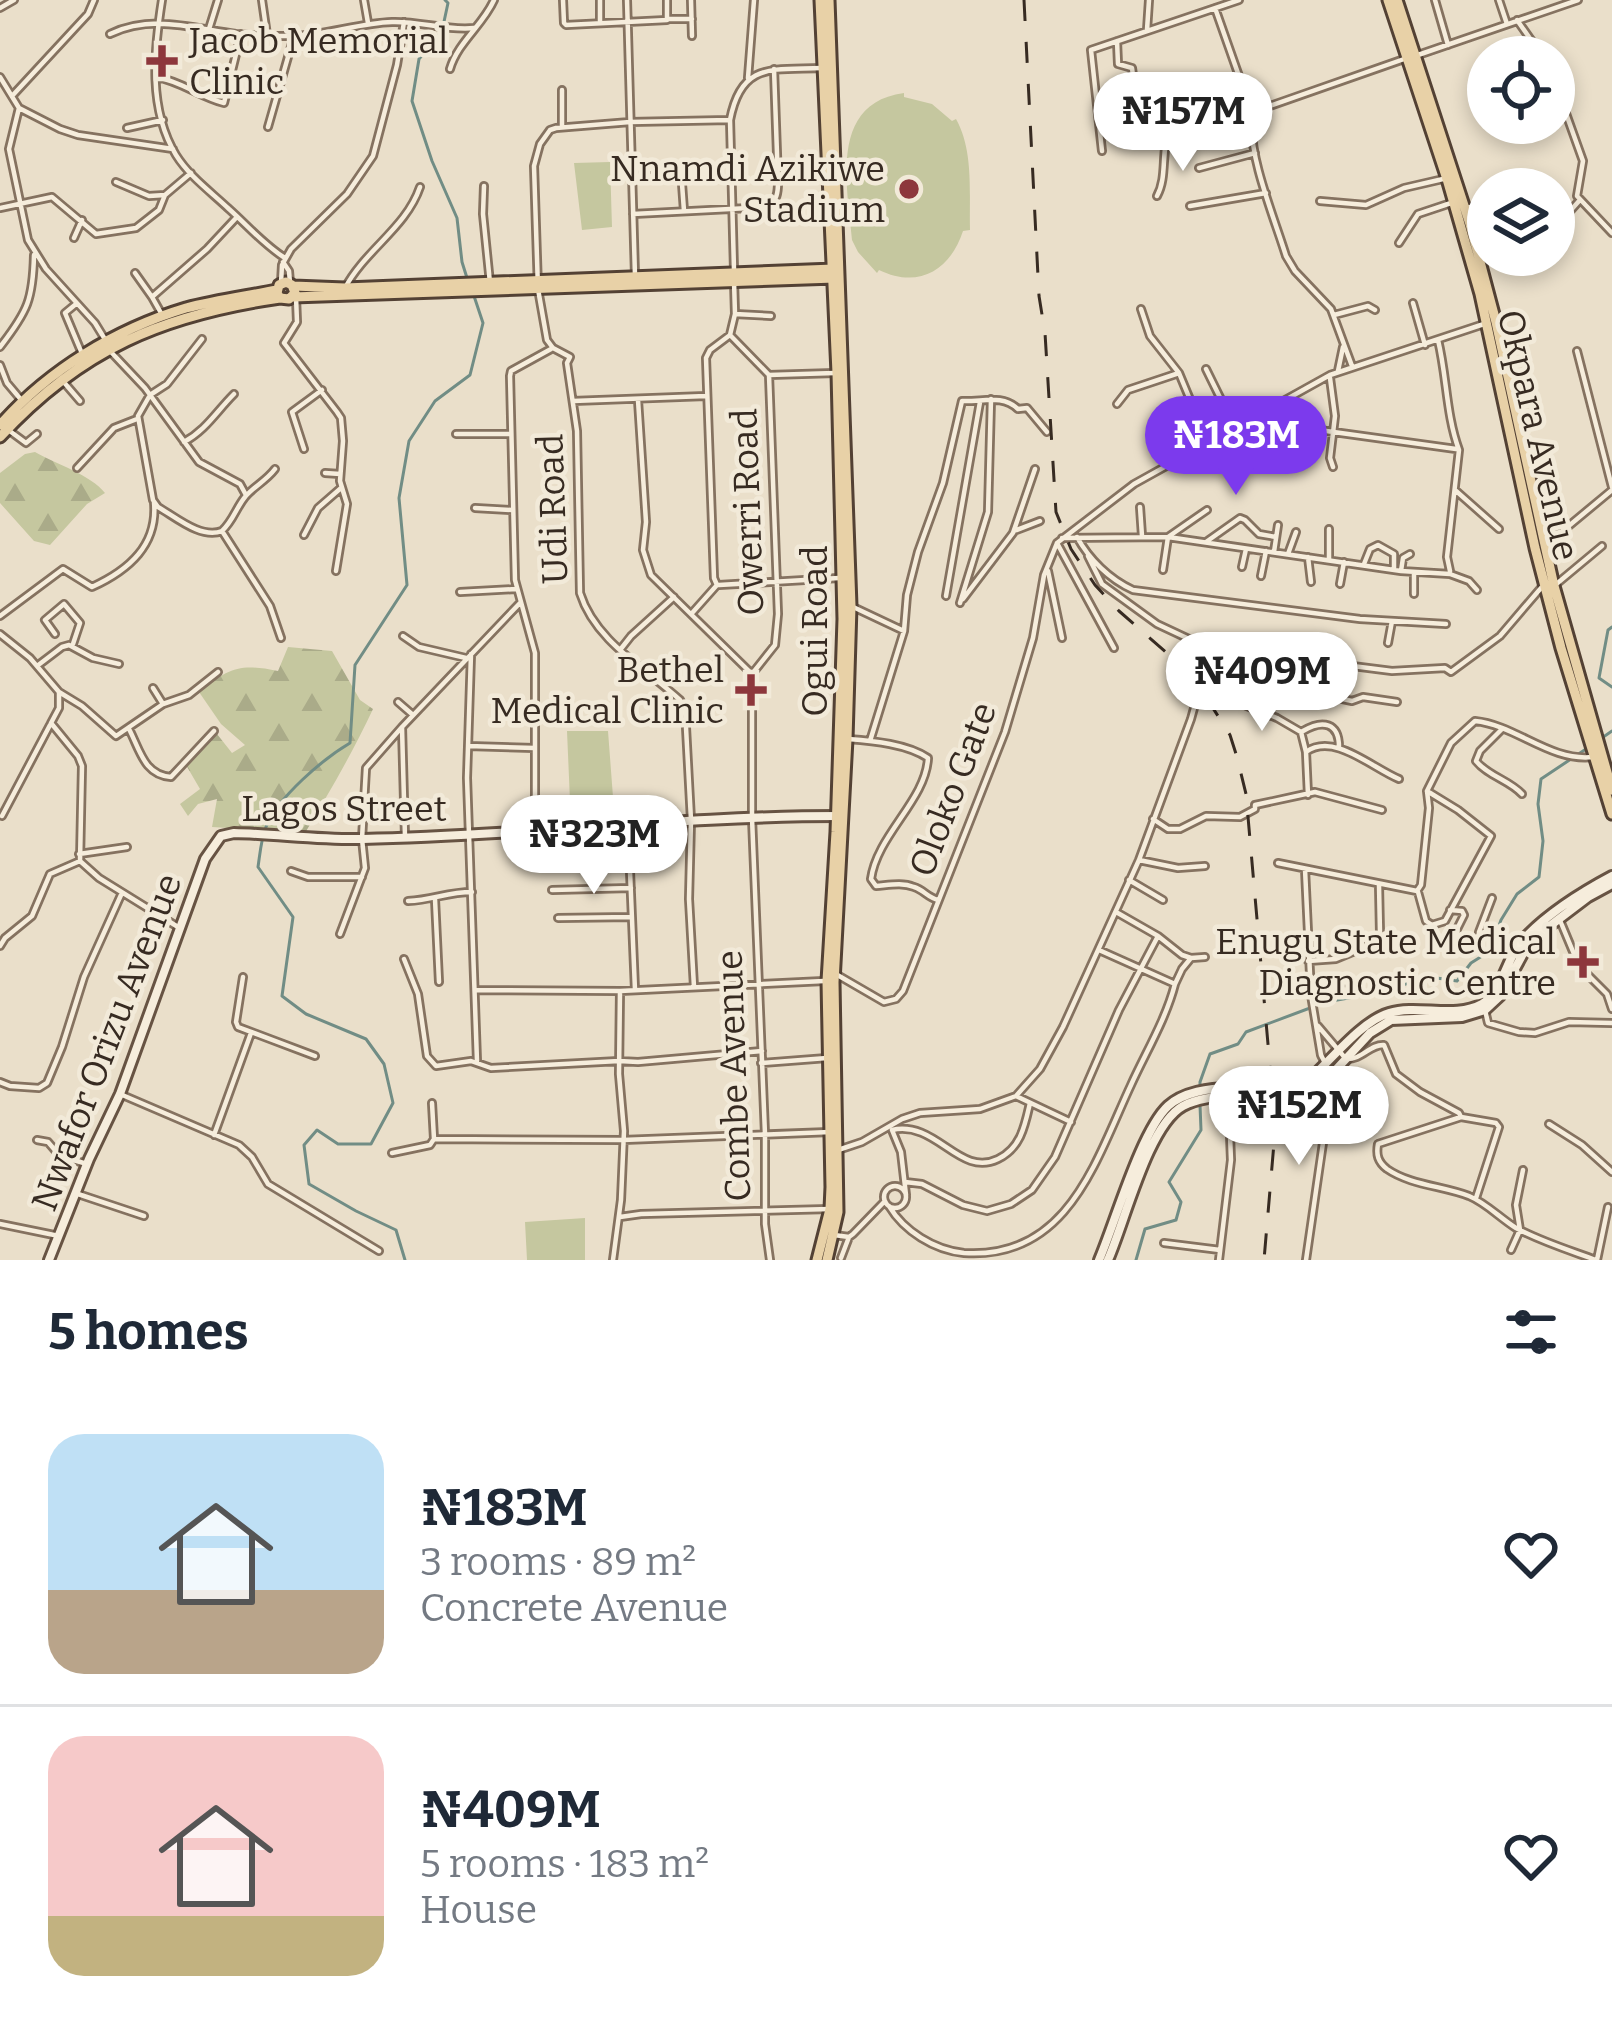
<!DOCTYPE html>
<html lang="en">
<head>
<meta charset="utf-8">
<style>
	:root { --surface:#fff; --page:#f2f2f3; --text:#1f2937; --muted:#747a83; --line:#e0e1e3; --accent:#7c3aed }
	body { margin:0; font-family:Bitter,serif; background:var(--page); color:var(--text); height:100vh; display:flex; flex-direction:column; font-size:45px; white-space:nowrap }
	* { box-sizing:border-box; margin:0 }
	p { font-size:39px; color:var(--muted) }
	.icon { flex:none; width:66px; height:66px; fill:none; stroke:currentColor; stroke-width:2; stroke-linecap:round; stroke-linejoin:round }
	.map { position:relative; height:1260px; overflow:hidden }
	.details { display:flex; flex-direction:column; background:var(--surface); flex:1 }
	.details>* { flex:none }
	.buttons { position:absolute; left:1467px; top:36px; display:grid; gap:24px }
	.buttons a { display:grid; place-items:center; width:108px; height:108px; border-radius:50%; background:var(--surface); box-shadow:0 6px 18px #0003; font-size:60px }
	.price { position:absolute; translate:-50% -102px; padding:0 27px; border-radius:42px; background:#fff; color:#222; font-size:39px; line-height:78px; filter:drop-shadow(0 3px 6px #0008) }
	.price::after { content:''; position:absolute; left:50%; top:72px; width:36px; height:27px; margin-left:-18px; background:inherit; clip-path:polygon(0 0,100% 0,50% 100%) }
	.price.active { background:var(--accent); color:#fff }
	ul { padding:0; list-style:none }
	li { display:flex; align-items:center; gap:36px; height:300px; padding:0 48px }
	li+li { border-top:3px solid var(--line) }
	li span { display:grid; place-items:center; flex:none; width:336px; height:240px; border-radius:36px; color:#555 }
	li>.icon { margin-inline-start:auto }
	span .icon { width:144px; height:144px; fill:#fffc; stroke-width:1 }
	li b { font-size:51px }
	h2 { display:flex; justify-content:space-between; align-items:center; height:144px; padding:0 48px; font-size:51px }
	.map>svg:first-child { display:block }
</style>
</head>
<body>
<div class="map">
<svg width="1612" height="1260" viewBox="0 0 1612 1260">
	<defs>
		<pattern id="forest-firs" width="22" height="20" patternUnits="userSpaceOnUse" patternTransform="scale(3)"><rect width="22" height="20" fill="#c5c79f"/><path d="M5 1l3.5 6h-7zM16 11l3.5 6h-7z" fill="#aaab89"/></pattern>
	</defs>
	<rect width="100%" height="100%" fill="#eadfca"/>
	<!-- grass -->
	<path fill="#c5c79f" d="M 904,93 L 904,97 L 932,104 L 952,121 L 956,119 C 974,151 969,194 970,230 L 963,231 C 950,271 918,289 879,270 L 877,273 L 858,252 L 852,240 C 847,185 829,103 904,93 Z
		M 610,162 L 612,227 L 582,230 L 574,163 Z
		M 567,731 L 608,731 L 613,797 L 570,801 Z
		M 585,1218 L 585,1260 L 527,1260 L 525,1222 Z"/>
	<!-- forest -->
	<path fill="url(#forest-firs)" d="M 35,452 C 56,464 91,475 105,493 L 87,504 L 50,545 L 34,541 L 0,503 L 0,473 L 25,454 Z
		M 288,647 L 332,651 L 360,700 L 373,709 C 353,752 330,791 305,833 L 212,827 L 217,799 L 198,804 L 188,816 L 180,804 L 200,789 L 186,765 L 217,734 L 232,753 L 245,745 L 221,724 L 199,692 C 229,668 239,663 278,671 Z"/>
	<g fill="none" stroke-linecap="round" stroke-linejoin="round">
		<!-- stream -->
		<path stroke="#718d85" stroke-width="3" d="M 445,0 L 448,3 L 442,31 L 419,59 L 412,101 L 432,161 L 457,218 L 462,262 L 467,278
			M 1612,627 L 1608,630 L 1599,678 L 1612,687
			M 1599,740 L 1612,731
			M 1200,1089 L 1200,1082 L 1210,1054 L 1238,1044 L 1246,1032 L 1326,1002 L 1371,994 L 1430,977 L 1457,981 L 1471,963 L 1490,951 L 1501,920 L 1517,894 L 1539,877 L 1543,841 L 1538,804 L 1541,779 L 1586,749
			M 405,1260 L 396,1230 L 356,1211 L 309,1184 L 304,1145 L 317,1130 L 338,1144 L 371,1144 L 393,1103 L 384,1064 L 366,1039 L 306,1014 L 282,996 L 293,917 L 258,867 C 260,854 261,839 266,827 C 278,797 323,759 350,743 L 355,665 L 407,585 L 399,498 L 409,441 L 435,401 L 470,375 L 483,323 L 473,293
			M 1136,1260 L 1145,1229 L 1176,1220 L 1181,1202 L 1169,1182 L 1201,1130 L 1200,1105"/>
		<!-- secondary-tunnel -->
		<path stroke="#c6bba8" stroke-width="8" stroke-dasharray="8 4" stroke-linecap="butt" d="M 1230,1088 L 1300,1084
			M 1230,1096 L 1301,1093"/>
		<defs>
			<path id="street" d="M 162,0 C 154,51 148,109 176,155 C 189,176 211,192 229,209 C 247,225 264,245 285,258
				M 262,0 L 267,35
				M 364,0 L 368,23
				M 563,0 L 564,23 L 566,25 L 667,20 L 667,0
				M 627,0 L 635,276
				M 691,0 L 692,36
				M 1435,0 L 1448,45
				M 1499,0 L 1507,24
				M 0,8 L 14,0
				M 1215,8 L 1253,116
				M 668,19 L 692,19
				M 1517,20 L 1543,57
				M 600,23 L 600,0
				M 209,29 L 218,0
				M 1147,30 L 1149,0
				M 110,34 C 152,14 192,28 236,34 C 254,36 273,36 291,36 C 325,36 358,23 392,22 C 420,21 447,31 474,28
				M 1117,41 L 1118,64 L 1132,68 L 1135,90 L 1170,129 L 1184,131 L 1252,119
				M 1418,55 L 1578,0
				M 450,69 C 458,42 483,25 494,0
				M 0,77 L 19,108
				M 156,77 C 181,81 200,97 224,103 L 241,34
				M 748,78 L 754,0
				M 1554,80 L 1583,161 L 1577,196 L 1612,233
				M 562,90 L 562,127
				M 13,95 L 88,14 L 94,0
				M 19,108 L 9,149 L 28,240 L 46,269 L 95,323 L 106,341
				M 19,108 L 60,129 L 78,135 L 173,149
				M 1252,119 L 1267,107 L 1407,58
				M 1252,119 C 1248,155 1275,220 1286,256 L 1295,271 L 1331,309 L 1352,366
				M 268,127 L 294,36
				M 127,128 L 163,120
				M 1102,151 L 1091,50 L 1239,0
				M 632,168 L 681,170 L 684,211
				M 1199,168 L 1255,153
				M 116,182 L 149,196 L 165,195
				M 484,186 L 483,214 L 490,283
				M 1157,196 C 1168,176 1160,151 1170,129
				M 1320,201 L 1366,205 L 1404,188 L 1443,179
				M 1190,206 L 1266,193
				M 0,208 L 52,197 L 96,234 L 136,228 L 159,210 L 165,195 L 191,173
				M 1465,208 L 1477,206 L 1488,208
				M 633,214 L 768,207 C 777,200 778,193 778,182 L 774,69
				M 1554,216 L 1571,210 L 1579,201
				M 74,238 L 82,220
				M 1399,243 L 1418,214 L 1454,202
				M 283,262 L 289,271 L 290,283
				M 734,270 L 730,120 C 741,62 772,70 821,68
				M 135,273 L 152,297 L 161,313
				M 281,283 L 282,265 L 291,249 L 347,194 L 373,156 L 397,65 L 404,22
				M 345,288 C 365,250 406,228 420,187
				M 152,297 L 207,249 L 236,218
				M 296,297 L 297,322 L 284,343 L 337,412 L 341,418 L 343,441 L 340,481 L 347,504 L 336,571
				M 1413,303 L 1425,345
				M 76,304 L 65,313 L 83,356
				M 1141,309 L 1150,336 L 1179,373 L 1208,443
				M 735,314 L 771,316
				M 1334,315 L 1368,306 L 1375,310
				M 730,335 L 769,375 L 778,614 L 775,645 L 752,674 L 752,818 L 765,1134 L 765,1224 L 770,1260
				M 730,335 L 735,314 L 734,281
				M 202,339 L 167,384 L 150,395 L 138,416 L 153,500 L 158,507 C 177,518 201,539 222,531 L 270,606 L 281,638
				M 1438,340 C 1447,377 1446,415 1459,450 L 1447,557 L 1450,571
				M 0,347 C 28,311 33,299 34,255
				M 1577,351 L 1612,487
				M 111,352 L 145,388 L 199,462 L 240,484 L 246,495
				M 0,365 L 7,383 L 23,402
				M 1206,369 L 1235,428
				M 1338,371 L 1343,347
				M 769,375 L 835,373
				M 1330,378 L 1335,416 L 1330,458 L 1333,467
				M 62,380 L 80,401
				M 638,400 L 646,522 L 643,550 L 651,575 L 752,674
				M 573,401 L 706,396
				M 1117,404 L 1128,390 L 1179,373
				M 1165,410 L 1197,418
				M 1266,411 L 1276,424 L 1456,449
				M 7,429 L 26,443 L 37,434
				M 456,434 L 511,434
				M 184,442 C 206,430 216,412 234,394
				M 1178,445 L 1204,432
				M 304,449 L 292,412 L 322,390
				M 77,468 L 114,428 L 137,419
				M 325,473 L 340,474
				M 1455,490 L 1499,529
				M 1140,507 L 1142,536
				M 475,508 L 512,510
				M 222,531 C 233,521 236,508 245,497 C 253,487 266,481 275,469
				M 1014,531 L 1040,521
				M 304,535 L 318,508 L 341,488
				M 1077,537 C 1089,559 1109,579 1133,590 L 1360,619 L 1446,624
				M 1062,538 L 1168,537 L 1401,571 L 1450,574 L 1469,581 L 1477,590
				M 1206,542 L 1240,518 L 1245,520 L 1259,534 L 1276,537
				M 1057,543 L 1114,648
				M 1547,544 L 1612,490
				M 1274,552 L 1278,525
				M 1288,554 L 1296,532
				M 1308,557 L 1311,582
				M 1329,560 L 1329,529
				M 1364,564 L 1370,549 L 1378,545 L 1394,554 L 1394,570
				M 1242,567 L 1246,549
				M 1163,570 L 1168,537 L 1207,510
				M 1048,571 L 1062,638
				M 1401,571 L 1403,558 L 1410,554
				M 1414,572 L 1414,594
				M 1261,576 L 1266,551
				M 1340,584 L 1344,562
				M 717,585 L 714,578 L 706,358 L 710,350 L 730,335
				M 719,585 L 839,578
				M 1554,586 L 1602,546
				M 460,592 L 516,589
				M 946,596 L 980,402
				M 963,599 L 1013,533 L 1035,469
				M 960,603 L 988,512 L 991,399
				M 851,606 L 904,631
				M 693,612 L 717,585
				M 0,616 L 63,569 L 92,587 C 129,570 158,545 154,502
				M 0,634 L 30,658 L 59,692 L 59,708 L 51,723 L 78,756 L 82,766 L 80,861 L 99,878 L 178,927
				M 55,634 L 45,620 L 64,604 L 80,623 L 73,644
				M 403,636 L 419,647 L 466,658
				M 1388,643 L 1392,621
				M 1196,646 L 1392,671 L 1445,668 L 1451,672 L 1500,636 L 1541,588
				M 620,650 L 631,636 L 674,597
				M 471,654 L 467,778 L 477,1061
				M 37,666 L 62,647 L 69,645 L 93,658 L 119,664
				M 1204,672 L 1253,686 L 1277,685 L 1352,701 L 1363,697 L 1397,702
				M 1200,687 L 1277,718 L 1301,732 L 1306,752 L 1308,795
				M 153,688 L 163,704
				M 59,692 L 82,706 L 116,736 L 163,704 L 189,695 L 218,672
				M 398,702 L 413,715
				M 129,729 C 140,750 144,775 171,777 L 214,731
				M 1502,729 L 1480,751 L 1476,761 C 1488,776 1509,780 1522,794
				M 1303,731 C 1323,719 1339,723 1339,747
				M 848,739 C 874,741 907,744 928,758 C 926,800 877,835 871,879 L 876,886 C 889,885 902,882 914,887 C 924,890 927,897 938,900
				M 870,741 L 904,631 L 907,595 L 918,552 L 943,483 L 962,401 C 983,402 1002,394 1018,409 L 1027,408 L 1047,432
				M 468,746 L 534,748
				M 1306,752 C 1334,732 1372,768 1399,779
				M 2,816 L 50,725
				M 1153,819 L 1168,829 L 1180,829 L 1206,816 L 1240,817 L 1255,809 L 1255,805 L 1315,792 L 1382,810
				M 628,824 L 635,990
				M 535,832 L 535,653 L 515,580 L 510,376 L 511,371 L 551,349
				M 405,837 L 402,727 L 520,603
				M 79,854 L 127,847
				M 1139,860 L 1178,868 L 1205,866
				M 1278,863 L 1417,891 L 1421,885 L 1429,808 L 1427,791 L 1451,743 L 1475,721 C 1516,725 1550,762 1593,757
				M 1305,869 L 1311,995 L 1321,1055 L 1331,1075 L 1333,1096 L 1325,1129 L 1306,1260
				M 291,871 L 308,877 L 362,877
				M 1129,880 L 1163,900
				M 552,890 L 631,888
				M 1418,892 L 1426,921 L 1432,925 L 1445,921 L 1491,836 L 1458,810 L 1427,791
				M 435,899 L 439,982
				M 408,901 C 433,900 447,892 472,892
				M 1450,910 L 1462,911 L 1464,915 L 1456,931 L 1461,946 L 1478,946 L 1479,932 L 1492,898
				M 1116,912 L 1158,936 L 1182,955 L 1191,958 L 1205,957
				M 558,918 L 632,917
				M 1559,918 L 1579,966 L 1607,994 L 1612,1009
				M 340,934 L 365,868 L 362,839 L 366,768 L 402,727
				M 0,946 L 5,938 L 32,916 L 50,874 L 80,861
				M 404,959 L 418,994 L 427,1056 L 436,1066 L 471,1061 L 491,1068 L 619,1061 L 638,1062 L 762,1051
				M 1308,961 L 1336,959 L 1377,942 L 1380,933 L 1379,885
				M 834,973 L 884,1002 L 896,999 L 903,991 L 1005,732 L 1033,638 L 1044,575 L 1057,543 L 1134,484 L 1330,375 L 1487,323
				M 243,977 L 236,1022 L 238,1027 L 315,1056
				M 1286,981 L 1299,979 L 1354,983
				M 1175,984 L 1182,969 L 1191,958
				M 694,987 L 689,899 L 691,820 L 685,709 L 680,700 C 645,668 595,641 580,593 L 577,431 L 567,363 L 570,357 L 553,348 L 547,340 L 538,289 L 534,166 L 540,144 L 550,130 L 556,128 L 630,122 L 730,120
				M 476,990 L 620,991 L 824,981
				M 1485,1010 L 1488,1023 L 1519,1032 L 1535,1033 L 1569,1022 L 1612,1023
				M 1318,1026 L 1346,1059 C 1362,1060 1370,1044 1384,1045 L 1396,1074 L 1420,1092 L 1459,1113 L 1461,1117
				M 761,1063 L 827,1058
				M 0,1082 L 10,1086 L 39,1088 L 47,1083 L 62,1047 L 84,977 L 121,895
				M 120,1094 L 239,1145 L 252,1157 L 268,1184 L 379,1251
				M 1016,1096 L 1071,1122
				M 1214,1097 L 1230,1135 L 1231,1160 L 1219,1260
				M 432,1103 L 434,1139
				M 1549,1124 L 1582,1145 L 1612,1172
				M 892,1130 C 937,1120 959,1178 998,1159 C 1021,1148 1025,1125 1030,1103
				M 892,1130 L 901,1152 L 906,1195
				M 214,1135 L 251,1033
				M 434,1139 L 623,1140 L 830,1132
				M 37,1140 L 48,1142 L 60,1156 L 87,1164
				M 838,1150 L 862,1142 L 902,1119 L 920,1113 L 980,1109 L 1016,1096 L 1040,1069 L 1063,1027 L 1139,860 L 1191,719 L 1204,672 L 1196,646 L 1189,639 L 1157,624 L 1102,584 L 1088,556
				M 392,1153 L 430,1145 L 434,1139
				M 905,1182 L 922,1184 L 963,1205 L 987,1211 L 1011,1204 L 1032,1190 L 1055,1157 L 1119,1010 L 1158,936
				M884 1197a11 11 0 1 1 22 0a11 11 0 1 1-22 0Z
				M 75,1193 L 144,1216
				M 1476,1198 L 1499,1127 L 1496,1123 L 1461,1117 L 1378,1144 C 1376,1155 1378,1162 1387,1169 C 1410,1185 1443,1186 1469,1196 C 1486,1203 1500,1218 1516,1228 C 1542,1242 1569,1250 1596,1260
				M 889,1206 C 904,1231 934,1250 964,1253 C 1068,1260 1096,1160 1131,1085 C 1146,1052 1166,1019 1175,984 L 1099,950
				M 620,1217 L 641,1214 L 830,1209
				M 0,1224 L 59,1236
				M 834,1235 L 849,1237 L 853,1234 L 885,1201
				M 1164,1243 L 1220,1250
				M 1511,1250 L 1520,1230 L 1516,1205 L 1523,1170
				M 841,1258 L 849,1237
				M 613,1260 L 621,1200 L 624,1131 L 619,1074 L 620,991
				M 1597,1260 L 1608,1207"/>
			<path id="secondary" d="M 1300,1084 L 1310,1079 C 1332,1059 1362,1021 1389,1013 C 1418,1004 1455,1019 1482,1004 C 1502,993 1506,959 1521,942 C 1546,914 1580,893 1612,876
				M 1301,1093 L 1331,1075 L 1370,1033 L 1391,1020 L 1462,1017 L 1485,1010 L 1500,996 L 1530,941 L 1588,897 L 1612,884
				M 49,1260 L 89,1159 L 120,1094 L 205,859 L 221,836 L 234,833 C 277,834 320,840 363,839 C 522,836 680,816 840,816
				M 1099,1260 C 1115,1223 1141,1131 1168,1106 C 1183,1092 1210,1088 1230,1088
				M 1108,1260 C 1125,1222 1148,1125 1183,1106 C 1198,1098 1215,1097 1230,1096"/>
			<path id="primary" d="M 1388,0 L 1447,179 L 1480,294 L 1535,548 L 1561,648 L 1612,814
				M 1397,0 L 1470,224 L 1496,322 L 1554,586 L 1612,790
				M 293,286 L 345,288 L 834,269
				M 293,297 L 835,278
				M 0,425 C 48,370 116,329 186,308 C 216,300 247,296 277,290
				M 0,437 C 81,349 163,315 280,298 L 289,299 L 295,293 L 292,285 L 286,282 L 279,285 L 277,293 L 280,298
				M 817,1260 L 830,1209 L 831,1187 L 827,981 L 836,832 L 843,619 L 837,373 L 820,0
				M 827,1260 L 838,1212 L 834,982 L 847,739 L 851,606 L 829,0"/>
		</defs>
		<!-- street casing -->
		<use href="#street" stroke="#857260" stroke-width="10"/>
		<!-- secondary casing -->
		<use href="#secondary" stroke="#675343" stroke-width="14"/>
		<!-- primary casing -->
		<use href="#primary" stroke="#534134" stroke-width="15"/>
		<!-- street -->
		<use href="#street" stroke="#f6eddc" stroke-width="4.5"/>
		<!-- secondary -->
		<use href="#secondary" stroke="#f6eddc" stroke-width="8"/>
		<!-- primary -->
		<use href="#primary" stroke="#e8d1a7" stroke-width="9"/>
		<!-- rail -->
		<path stroke="#372b22" stroke-width="3" stroke-dasharray="21 21" stroke-linecap="butt" d="M 1024,0 L 1039,296 L 1045,333 L 1056,512 L 1071,549 L 1095,585 L 1119,611 L 1192,675 L 1230,735 L 1237,757 L 1246,794 L 1273,1101 L 1274,1143 L 1264,1260"/>
	</g>
	<!-- markers -->
	<g fill="#8d373c" stroke="#f2ead9" stroke-width="4.5">
		<path d="M156 43h12v12h12v12h-12v12h-12v-12h-12v-12h12z"/>
		<circle cx="909" cy="189" r="12"/>
		<path d="M745 672h12v12h12v12h-12v12h-12v-12h-12v-12h12z"/>
		<path d="M1577 944h12v12h12v12h-12v12h-12v-12h-12v-12h12z"/>
	</g>
	<g text-anchor="middle" stroke-width="9" stroke-linejoin="round" paint-order="stroke">
		<!-- poi labels -->
		<g font-size="36" fill="#372b22" stroke="#f2ead9" text-anchor="end">
			<text x="189" y="53" text-anchor="start">Jacob Memorial<tspan x="189" dy="41">Clinic</tspan></text>
			<text x="885" y="181">Nnamdi Azikiwe<tspan x="885" dy="41">Stadium</tspan></text>
			<text x="724" y="682">Bethel<tspan x="724" dy="41">Medical Clinic</tspan></text>
			<text x="1556" y="954">Enugu State Medical<tspan x="1556" dy="41">Diagnostic Centre</tspan></text>
		</g>
		<!-- street labels -->
		<g font-size="36" fill="#372b22" stroke="#f2ead9">
			<text transform="translate(1539 435) rotate(77)" y="13">Okpara Avenue</text>
			<text transform="translate(552 509) rotate(-92)" y="13">Udi Road</text>
			<text transform="translate(747 512) rotate(-92)" y="13">Owerri Road</text>
			<text transform="translate(814 631) rotate(-90)" y="13">Ogui Road</text>
			<text transform="translate(952 789) rotate(-69)" y="13">Oloko Gate</text>
			<text x="344" y="821">Lagos Street</text>
			<text transform="translate(106 1042) rotate(-69)" y="13">Nwafor Orizu Avenue</text>
			<text transform="translate(733 1076) rotate(-92)" y="13">Combe Avenue</text>
		</g>
	</g>
</svg>
<div class="buttons">
<a><svg class="icon" aria-label="locate" viewBox="0 0 24 24"><circle cx="12" cy="12" r="6"/><path d="M12 2v4M12 18v4M2 12h4M18 12h4"/></svg></a>
<a><svg class="icon" aria-label="layers" viewBox="0 0 24 24"><path d="M12 4l9 5-9 5-9-5zM3 14l9 5 9-5"/></svg></a>
</div>
<b class="price" style="left:1183px;top:174px">₦157M</b>
<b class="price active" style="left:1236px;top:498px">₦183M</b>
<b class="price" style="left:1262px;top:734px">₦409M</b>
<b class="price" style="left:594px;top:897px">₦323M</b>
<b class="price" style="left:1299px;top:1168px">₦152M</b>
</div>
<section class="details">
<h2>5 homes<svg class="icon" aria-label="filters" viewBox="0 0 24 24"><path d="M4 7h16M4 17h16"/><circle cx="9" cy="7" r="2"/><circle cx="15" cy="17" r="2"/></svg></h2>
<ul>
<li><span style="background:linear-gradient(#bfe0f5 65%,#b9a48a 0)"><svg class="icon" aria-label="home" viewBox="0 0 24 24"><path d="M3 11l9-7 9 7M6 9v11h12V9"/></svg></span><div><b>₦183M</b><p>3 rooms · 89 m²</p><p>Concrete Avenue</p></div><svg class="icon" aria-label="heart" viewBox="0 0 24 24"><path d="M12 20l-8-8c-3-5 5-10 8-4 3-6 11-1 8 4z"/></svg></li>
<li><span style="background:linear-gradient(#f6c9c9 75%,#c2b280 0)"><svg class="icon" aria-label="home" viewBox="0 0 24 24"><path d="M3 11l9-7 9 7M6 9v11h12V9"/></svg></span><div><b>₦409M</b><p>5 rooms · 183 m²</p><p>House</p></div><svg class="icon" aria-label="heart" viewBox="0 0 24 24"><path d="M12 20l-8-8c-3-5 5-10 8-4 3-6 11-1 8 4z"/></svg></li>
</ul>
</section>
</body>
</html>
